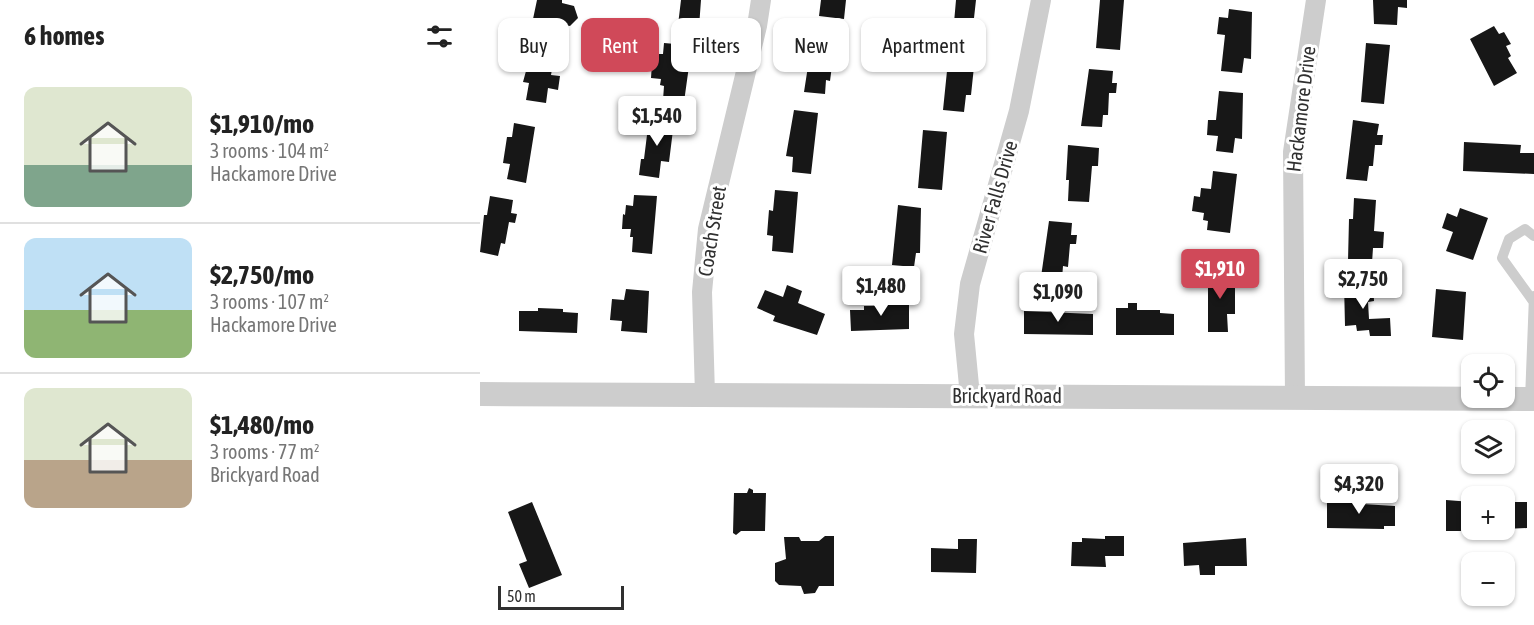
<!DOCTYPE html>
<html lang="en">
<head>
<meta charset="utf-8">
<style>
	:root { --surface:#fff; --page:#f2f2f2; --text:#222; --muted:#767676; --line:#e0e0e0; --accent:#d04959 }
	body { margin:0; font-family:"Asap Condensed",sans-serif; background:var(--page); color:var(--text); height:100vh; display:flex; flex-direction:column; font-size:22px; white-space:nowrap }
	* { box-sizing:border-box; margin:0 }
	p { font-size:20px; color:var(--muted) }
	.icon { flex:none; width:33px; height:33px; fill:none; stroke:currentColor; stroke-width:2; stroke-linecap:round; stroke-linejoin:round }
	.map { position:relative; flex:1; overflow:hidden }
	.panel { display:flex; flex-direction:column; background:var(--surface); width:480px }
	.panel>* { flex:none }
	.guide { position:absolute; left:18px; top:18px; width:570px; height:54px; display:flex; gap:12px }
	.fabs { position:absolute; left:981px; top:354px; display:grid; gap:12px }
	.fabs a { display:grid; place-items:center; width:54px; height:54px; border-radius:12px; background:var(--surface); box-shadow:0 2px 4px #0004; font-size:30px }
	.scale { position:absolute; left:18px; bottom:15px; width:126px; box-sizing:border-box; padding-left:6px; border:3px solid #303030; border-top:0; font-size:16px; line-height:21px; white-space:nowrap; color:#303030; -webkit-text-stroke:4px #fff; paint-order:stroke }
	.price { position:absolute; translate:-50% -51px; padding:0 14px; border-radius:6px; background:#fff; color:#222; font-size:20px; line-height:39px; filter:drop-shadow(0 2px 3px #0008) }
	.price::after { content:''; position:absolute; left:50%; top:36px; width:18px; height:14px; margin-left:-9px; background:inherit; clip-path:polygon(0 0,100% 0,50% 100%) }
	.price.current { background:var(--accent); color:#fff }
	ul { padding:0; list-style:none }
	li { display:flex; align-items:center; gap:18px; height:150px; padding:0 24px }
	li+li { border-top:2px solid var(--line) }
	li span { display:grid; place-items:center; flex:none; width:168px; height:120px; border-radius:12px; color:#555 }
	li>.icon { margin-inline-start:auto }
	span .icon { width:72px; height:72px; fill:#fffc; stroke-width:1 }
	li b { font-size:26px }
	h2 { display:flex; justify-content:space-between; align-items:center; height:72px; padding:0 24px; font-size:26px }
	.pill { padding:0 21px; border-radius:12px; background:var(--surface); box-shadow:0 2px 4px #0004; font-size:21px; line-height:54px }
	.pill.current { background:var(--accent); color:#fff }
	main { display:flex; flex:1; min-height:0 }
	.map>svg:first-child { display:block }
</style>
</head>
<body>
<main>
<section class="panel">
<h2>6 homes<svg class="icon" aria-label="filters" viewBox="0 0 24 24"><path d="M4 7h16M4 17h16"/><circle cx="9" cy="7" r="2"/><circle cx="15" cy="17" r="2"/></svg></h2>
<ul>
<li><span style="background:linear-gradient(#dfe7d0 65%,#7fa58c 0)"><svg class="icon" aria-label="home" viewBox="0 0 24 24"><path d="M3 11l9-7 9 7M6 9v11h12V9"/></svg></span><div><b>$1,910/mo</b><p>3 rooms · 104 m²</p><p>Hackamore Drive</p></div></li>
<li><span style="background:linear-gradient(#bfe0f5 60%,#8fb573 0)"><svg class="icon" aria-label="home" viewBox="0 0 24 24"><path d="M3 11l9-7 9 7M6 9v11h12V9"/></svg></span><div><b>$2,750/mo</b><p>3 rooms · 107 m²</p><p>Hackamore Drive</p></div></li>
<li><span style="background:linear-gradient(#dfe7d0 60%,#b9a48a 0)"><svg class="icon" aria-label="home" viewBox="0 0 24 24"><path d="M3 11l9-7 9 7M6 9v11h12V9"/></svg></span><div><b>$1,480/mo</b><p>3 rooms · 77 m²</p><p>Brickyard Road</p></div></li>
</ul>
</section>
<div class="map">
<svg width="1054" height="625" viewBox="0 0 1054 625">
	<rect width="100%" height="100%" fill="#fff"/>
	<!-- building -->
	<path fill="#171717" d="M 57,0 L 82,0 L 82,3 L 94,6 L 98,18 L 90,26 L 53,19 Z
		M 201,0 L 221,0 L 219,27 L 198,25 Z
		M 341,0 L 366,0 L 364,19 L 339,16 Z
		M 476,0 L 496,0 L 492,36 L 473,34 Z
		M 620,0 L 644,0 L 640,50 L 616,48 Z
		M 893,0 L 927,0 L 927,8 L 918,7 L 917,25 L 894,24 Z
		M 749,9 L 772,12 L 771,59 L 764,58 L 762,73 L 741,71 L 745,35 L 737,34 L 739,17 L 748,18 Z
		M 1014,26 L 1019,34 L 1024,32 L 1031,44 L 1026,46 L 1031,56 L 1028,58 L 1037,73 L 1014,86 L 990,39 Z
		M 333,34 L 361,37 L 359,59 L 353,58 L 350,81 L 346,80 L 345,94 L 324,92 Z
		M 55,38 L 77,42 L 71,75 L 80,76 L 78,90 L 68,88 L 66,103 L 46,100 L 49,83 L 43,82 Z
		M 184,43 L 207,45 L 206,66 L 209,66 L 204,102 L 183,100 L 184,86 L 180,85 L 181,79 L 171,78 L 172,63 L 176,63 L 177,54 L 183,54 Z
		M 886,43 L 910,45 L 904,104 L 881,102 Z
		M 463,54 L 495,57 L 491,95 L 486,95 L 484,112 L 463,110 L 467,71 L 461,71 Z
		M 609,69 L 633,71 L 632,83 L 637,83 L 636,93 L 629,93 L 628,115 L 623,115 L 622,127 L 601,126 Z
		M 739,91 L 763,93 L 762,139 L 755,138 L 753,153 L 736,151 L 738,136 L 727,135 L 728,120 L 736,120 Z
		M 314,110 L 338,113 L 331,174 L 312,172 L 313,157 L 306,156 Z
		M 169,119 L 194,122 L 189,162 L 181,161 L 179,178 L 159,175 L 161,159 L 164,159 Z
		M 873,120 L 899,124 L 897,135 L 903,135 L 902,145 L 895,145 L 893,166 L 889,166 L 887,181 L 866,179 Z
		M 34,123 L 55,127 L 46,183 L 27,179 L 30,164 L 23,163 L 27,137 L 32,137 Z
		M 443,130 L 467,132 L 462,190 L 438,188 Z
		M 984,142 L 1041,145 L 1040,153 L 1054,153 L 1054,174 L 983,171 Z
		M 588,145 L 619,148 L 618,166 L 612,166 L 609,202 L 588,201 L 589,180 L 586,180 Z
		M 733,171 L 757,174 L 750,233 L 727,230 L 728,221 L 723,220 L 724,213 L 712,211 L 714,196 L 720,197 L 721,188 L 731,189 Z
		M 295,190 L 318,192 L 313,253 L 292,251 L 293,236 L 287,235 L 289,210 L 293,211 Z
		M 154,195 L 177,196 L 172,254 L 152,252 L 153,237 L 150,237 L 151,229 L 142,229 L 143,214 L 145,215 L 146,205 L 153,206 Z
		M 10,196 L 33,200 L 31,213 L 37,214 L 35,223 L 29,222 L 25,244 L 21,243 L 18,256 L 0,252 L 4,215 L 7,215 Z
		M 874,198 L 896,200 L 894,231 L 904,232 L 903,248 L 893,248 L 892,263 L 868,261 L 869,219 L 873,219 Z
		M 418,205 L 441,208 L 440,253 L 436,253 L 434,267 L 412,265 Z
		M 980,208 L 1008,218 L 993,260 L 966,251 L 973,232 L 962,228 L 967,213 L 977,217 Z
		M 569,221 L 592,223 L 591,235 L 597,235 L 596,244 L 590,244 L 588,267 L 583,266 L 582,279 L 561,277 Z
		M 728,267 L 748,267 L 748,288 L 755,288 L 755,314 L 747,314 L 748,332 L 728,332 Z
		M 893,282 L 894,301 L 888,302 L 889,319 L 910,318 L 911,336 L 890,336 L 889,330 L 877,331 L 876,325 L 865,326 L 864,283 Z
		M 307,285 L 322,291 L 318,303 L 345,314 L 337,335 L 293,321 L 295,316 L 277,308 L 285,290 L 303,297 Z
		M 146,289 L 169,291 L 167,333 L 141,331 L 142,321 L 130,320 L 132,299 L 144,300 Z
		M 956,289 L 986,292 L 983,340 L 952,337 Z
		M 405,299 L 417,299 L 417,305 L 429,305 L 429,329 L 371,331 L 370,310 L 384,310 L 384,306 L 405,306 Z
		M 648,303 L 657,303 L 657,310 L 680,310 L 680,313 L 694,314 L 694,335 L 636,335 L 636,308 L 648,308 Z
		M 58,308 L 83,309 L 83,312 L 98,313 L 97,333 L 39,331 L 39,311 L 58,311 Z
		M 544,311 L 613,314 L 613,335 L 544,334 Z
		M 269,488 L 273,490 L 273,493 L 286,493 L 285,531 L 261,531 L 256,535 L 253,533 L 254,493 L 267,493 Z
		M 882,500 L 882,504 L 915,506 L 915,526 L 904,526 L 904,529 L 847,528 L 847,501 Z
		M 966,500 L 992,502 L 992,527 L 981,527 L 981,531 L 966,531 Z
		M 52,502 L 82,575 L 49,588 L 39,564 L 47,561 L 28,512 Z
		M 1024,502 L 1047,502 L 1047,528 L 1024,529 Z
		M 345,536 L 354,536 L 354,586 L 339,586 L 335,593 L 324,594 L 321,586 L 299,585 L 295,581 L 295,563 L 306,559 L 304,537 L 319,537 L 321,541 L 339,541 Z
		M 625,536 L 644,536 L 644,556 L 625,556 L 626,567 L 591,566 L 592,542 L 602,542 L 602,538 L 625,539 Z
		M 766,538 L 767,566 L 735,566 L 735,575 L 720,575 L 719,565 L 704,566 L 703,543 Z
		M 478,539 L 497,539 L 496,573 L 451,572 L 451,548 L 478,549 Z"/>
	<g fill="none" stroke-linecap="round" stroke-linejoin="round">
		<!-- service -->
		<path stroke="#cdcdcd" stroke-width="10" d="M 1053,301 L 1022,258 L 1029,239 L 1045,229 L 1054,236
			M 1050,399 L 1054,296"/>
		<!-- minor -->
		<path stroke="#cdcdcd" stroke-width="20" d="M 225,395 L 222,292 L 228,229 L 277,26 L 281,0
			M 490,396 L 484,334 L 490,284 L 539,111 L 561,0
			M 815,398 L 813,152 L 836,0"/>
		<!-- tertiary -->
		<path stroke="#cdcdcd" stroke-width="24" d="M 0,394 L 1054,399"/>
	</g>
	<g text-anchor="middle" stroke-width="6" stroke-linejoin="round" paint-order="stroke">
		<!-- street labels -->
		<g font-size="20" fill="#303030" stroke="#fff">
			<text transform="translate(821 109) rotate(-83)" y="7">Hackamore Drive</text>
			<text transform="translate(515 197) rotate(-74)" y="7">River Falls Drive</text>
			<text transform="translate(232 231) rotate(-81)" y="7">Coach Street</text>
			<text x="527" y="403">Brickyard Road</text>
		</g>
	</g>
</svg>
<div class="fabs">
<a><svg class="icon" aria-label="locate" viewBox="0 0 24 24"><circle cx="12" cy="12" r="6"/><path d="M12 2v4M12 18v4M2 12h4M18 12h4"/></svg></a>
<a><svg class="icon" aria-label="layers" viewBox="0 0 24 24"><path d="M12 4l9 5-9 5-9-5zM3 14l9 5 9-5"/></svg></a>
<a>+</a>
<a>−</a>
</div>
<div class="scale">50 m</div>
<b class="price" style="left:177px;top:147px">$1,540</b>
<b class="price current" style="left:740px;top:300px">$1,910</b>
<b class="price" style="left:883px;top:310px">$2,750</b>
<b class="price" style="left:401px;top:317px">$1,480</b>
<b class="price" style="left:578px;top:323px">$1,090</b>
<b class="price" style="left:879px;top:515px">$4,320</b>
<div class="guide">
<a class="pill">Buy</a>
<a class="pill current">Rent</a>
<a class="pill">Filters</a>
<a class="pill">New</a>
<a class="pill">Apartment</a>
</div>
</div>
</main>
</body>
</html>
